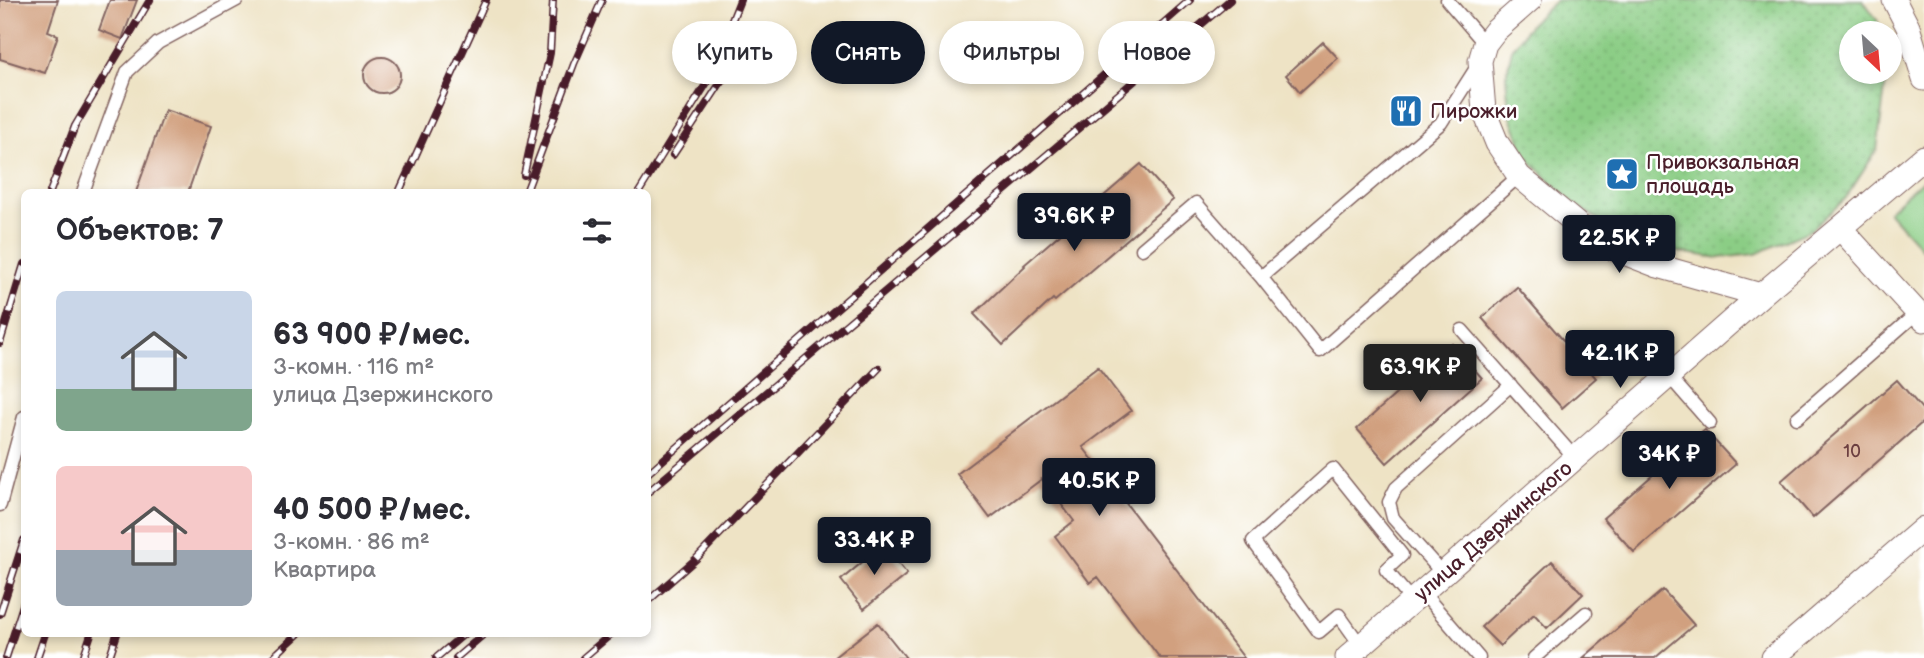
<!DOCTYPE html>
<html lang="ru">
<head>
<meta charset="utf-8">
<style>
	:root { --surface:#fff; --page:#f2f2f3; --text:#2b2b33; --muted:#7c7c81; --accent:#111827 }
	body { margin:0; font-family:"Balsamiq Sans",sans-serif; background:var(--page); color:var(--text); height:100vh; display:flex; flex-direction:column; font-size:26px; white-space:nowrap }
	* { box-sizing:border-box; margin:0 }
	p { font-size:23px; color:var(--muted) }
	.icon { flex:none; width:38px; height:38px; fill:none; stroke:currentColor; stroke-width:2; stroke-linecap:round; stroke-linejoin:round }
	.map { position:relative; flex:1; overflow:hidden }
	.sheet { position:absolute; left:21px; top:189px; width:630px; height:448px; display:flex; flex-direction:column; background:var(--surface); border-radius:10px; box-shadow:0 4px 10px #0003 }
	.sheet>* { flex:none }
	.guide { position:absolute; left:672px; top:21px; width:665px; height:63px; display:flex; gap:14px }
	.needle { width:46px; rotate:154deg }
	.fabs { position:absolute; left:1839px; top:21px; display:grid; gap:14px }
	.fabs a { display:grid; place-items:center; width:63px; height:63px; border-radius:50%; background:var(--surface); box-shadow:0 4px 10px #0003; font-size:35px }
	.price { position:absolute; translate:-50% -60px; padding:0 16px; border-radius:7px; background:var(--accent); color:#fff; font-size:23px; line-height:46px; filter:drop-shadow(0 2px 4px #0008) }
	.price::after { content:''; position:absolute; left:50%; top:42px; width:21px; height:16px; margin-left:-10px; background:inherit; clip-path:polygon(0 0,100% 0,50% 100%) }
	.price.selected { background:#222; color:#fff }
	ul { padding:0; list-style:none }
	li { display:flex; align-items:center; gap:21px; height:175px; padding:0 35px }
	li span { display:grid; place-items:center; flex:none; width:196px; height:140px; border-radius:10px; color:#555 }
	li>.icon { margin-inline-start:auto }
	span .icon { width:84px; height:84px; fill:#fffc; stroke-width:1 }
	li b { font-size:30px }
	h2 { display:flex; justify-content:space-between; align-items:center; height:84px; padding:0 35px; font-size:30px }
	.pill { padding:0 24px; border-radius:32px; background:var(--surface); box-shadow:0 4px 10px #0003; font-size:24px; line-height:63px }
	.pill.selected { background:var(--accent); color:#fff }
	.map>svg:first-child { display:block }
</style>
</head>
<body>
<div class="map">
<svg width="1924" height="658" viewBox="0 0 1924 658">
	<defs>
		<pattern id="park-dots" width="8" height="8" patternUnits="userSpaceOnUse" patternTransform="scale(1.75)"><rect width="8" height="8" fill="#8bcd85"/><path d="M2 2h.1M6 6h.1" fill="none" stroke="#79b073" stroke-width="1.8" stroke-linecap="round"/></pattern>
	</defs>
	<rect width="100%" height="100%" fill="#fff"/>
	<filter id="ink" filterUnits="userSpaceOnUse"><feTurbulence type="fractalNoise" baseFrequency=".0143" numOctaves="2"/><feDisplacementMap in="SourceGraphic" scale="14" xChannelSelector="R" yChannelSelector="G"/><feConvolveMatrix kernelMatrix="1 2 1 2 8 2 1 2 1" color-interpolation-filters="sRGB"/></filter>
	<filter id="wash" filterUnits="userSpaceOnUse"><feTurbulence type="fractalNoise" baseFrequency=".00686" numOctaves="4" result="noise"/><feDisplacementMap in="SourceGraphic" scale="28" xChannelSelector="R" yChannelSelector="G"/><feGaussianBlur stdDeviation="1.57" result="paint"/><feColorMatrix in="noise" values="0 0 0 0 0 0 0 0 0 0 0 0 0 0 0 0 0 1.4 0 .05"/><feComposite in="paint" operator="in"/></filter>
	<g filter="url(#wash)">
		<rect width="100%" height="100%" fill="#eee3c5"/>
		<!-- grass -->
		<path fill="#8bcd85" stroke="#6a7658" stroke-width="2" d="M 1924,179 L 1924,251 L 1888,211 Z"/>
		<!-- park -->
		<path fill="url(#park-dots)" stroke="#6a7658" stroke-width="2" d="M 1557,0 L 1863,0 L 1877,20 L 1881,33 L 1852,33 L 1852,72 L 1887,72 L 1877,150 L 1845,199 L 1811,230 L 1756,254 L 1719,258 L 1664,250 L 1623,236 L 1569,200 L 1526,157 L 1509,111 L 1506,76 L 1512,49 L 1531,23 Z"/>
		<g id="blocks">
			<!-- building -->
			<path fill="#d1a07f" d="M 0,0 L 58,0 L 48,31 L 58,35 L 45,73 L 0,59 Z
				M 110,0 L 137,0 L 122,39 L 99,30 Z
				M 1323,42 L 1338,58 L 1300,92 L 1286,75 Z
				M364 75a18 18 0 1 1 36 0a18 18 0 1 1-36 0Z
				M 165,110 L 211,126 L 188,192 L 136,192 Z
				M 1141,164 L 1173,200 L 1055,301 L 1053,299 L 1003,345 L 974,314 L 1025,266 L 1024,265 Z
				M 1517,287 L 1596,378 L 1562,408 L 1482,318 Z
				M 1452,344 L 1482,378 L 1387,463 L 1357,429 Z
				M 1098,367 L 1131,411 L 1083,447 L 1244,658 L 1160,658 L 1098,577 L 1090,583 L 1055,536 L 1074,521 L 1042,479 L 990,518 L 957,474 Z
				M 1897,380 L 1924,411 L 1924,421 L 1813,518 L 1781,481 Z
				M 1705,430 L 1736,464 L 1634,552 L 1603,518 Z
				M 883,545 L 907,574 L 864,609 L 841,580 Z
				M 1552,561 L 1583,594 L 1547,628 L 1534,614 L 1500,646 L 1481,627 Z
				M 1663,590 L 1694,625 L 1655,658 L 1583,658 Z
				M 878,623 L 906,658 L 833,658 Z"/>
		</g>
	</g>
	<g filter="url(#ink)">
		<use href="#blocks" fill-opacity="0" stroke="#836461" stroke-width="2"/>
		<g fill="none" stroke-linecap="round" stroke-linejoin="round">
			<defs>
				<path id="lane" d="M 1447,0 L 1485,44
					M 1478,65 L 1441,123 L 1261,277 L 1320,351 L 1519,176
					M 83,192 L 127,72 L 158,43 L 237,0
					M 1142,249 L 1196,203 L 1261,277
					M 1462,330 L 1575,458
					M 1669,376 L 1710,423
					M 1797,418 L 1917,313
					M 0,505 L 24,417
					M 1443,574 L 1393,518 L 1389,502 L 1396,488 L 1511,385
					M 1422,592 L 1479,658
					M 1361,646 L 1339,615 L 1319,632 L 1253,541 L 1333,469 L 1402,555 L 1386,570 L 1412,601
					M 1534,658 L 1586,613"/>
				<path id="street" d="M 1530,0 L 1495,31 L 1485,44 L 1480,61 L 1484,111 L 1497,143 L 1519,176 L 1601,244 L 1658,266 L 1761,295
					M 1894,0 L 1908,27 L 1924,79
					M 1841,229 L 1924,320
					M 1347,658 L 1761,295 L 1924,157
					M 1773,658 L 1924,528"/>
			</defs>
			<!-- lane casing -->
			<use href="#lane" stroke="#836461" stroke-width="15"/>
			<!-- street casing -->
			<use href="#street" stroke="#836461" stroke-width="25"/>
			<!-- lane -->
			<use href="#lane" stroke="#fff" stroke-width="12"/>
			<!-- street -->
			<use href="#street" stroke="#fff" stroke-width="23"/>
			<defs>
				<path id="rail" d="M 673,155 L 752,35
					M 524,175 L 550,53 L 553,0
					M 50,192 L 75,126 L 150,0
					M 399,192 L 486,0
					M 526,192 L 574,64 L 602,0
					M 639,192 L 708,81 L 740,0
					M 0,343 L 24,264
					M 648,473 L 1190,0
					M 648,492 L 1230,0
					M 648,601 L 696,559 L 879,368
					M 0,614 L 24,540
					M 6,658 L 24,602
					M 37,658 L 45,634
					M 83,658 L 91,634
					M 109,658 L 117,634
					M 272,658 L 298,634
					M 436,658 L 464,634
					M 456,658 L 484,634
					M 583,658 L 611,634"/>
			</defs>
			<!-- rail casing -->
			<use href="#rail" stroke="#4a1f2b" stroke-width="8"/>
			<!-- rail -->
			<use href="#rail" stroke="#fff" stroke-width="5" stroke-dasharray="16" stroke-linecap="butt"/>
		</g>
	</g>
	<!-- icons -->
	<defs>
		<symbol id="restaurant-square" viewBox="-11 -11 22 22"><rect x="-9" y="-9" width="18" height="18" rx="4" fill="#1f6fb2" stroke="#fff"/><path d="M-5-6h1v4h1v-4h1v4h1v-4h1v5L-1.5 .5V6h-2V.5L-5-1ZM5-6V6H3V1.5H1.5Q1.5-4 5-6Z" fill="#fff"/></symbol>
		<symbol id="sight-square" viewBox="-11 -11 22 22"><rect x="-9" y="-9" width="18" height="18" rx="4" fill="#1f6fb2" stroke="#fff"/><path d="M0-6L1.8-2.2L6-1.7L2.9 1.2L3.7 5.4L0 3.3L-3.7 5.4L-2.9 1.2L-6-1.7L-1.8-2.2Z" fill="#fff"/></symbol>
	</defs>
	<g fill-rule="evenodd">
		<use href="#restaurant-square" x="1387" y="92" width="38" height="38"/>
		<use href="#sight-square" x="1603" y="155" width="38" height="38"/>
	</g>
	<g text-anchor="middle" stroke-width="5" stroke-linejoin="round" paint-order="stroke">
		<!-- number labels -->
		<g font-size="18" fill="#6c3f40">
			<text x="1852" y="457">10</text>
		</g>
		<!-- poi labels -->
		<g font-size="21" fill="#4a1f2b" stroke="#fff" text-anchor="start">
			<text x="1430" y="118">Пирожки</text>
			<text x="1646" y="169">Привокзальная<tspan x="1646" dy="24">площадь</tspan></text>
		</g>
		<!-- street labels -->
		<g font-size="21" fill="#4a1f2b" stroke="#fff">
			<text transform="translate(1493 531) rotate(-41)" y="7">улица Дзержинского</text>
		</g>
	</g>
</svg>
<div class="fabs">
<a><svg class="needle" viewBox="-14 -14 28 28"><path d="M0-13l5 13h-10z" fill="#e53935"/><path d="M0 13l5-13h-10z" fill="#7c7c81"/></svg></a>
</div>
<b class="price" style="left:1074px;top:253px">39.6K ₽</b>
<b class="price" style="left:1619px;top:275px">22.5K ₽</b>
<b class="price" style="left:1620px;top:390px">42.1K ₽</b>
<b class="price selected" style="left:1420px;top:404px">63.9K ₽</b>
<b class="price" style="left:1669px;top:491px">34K ₽</b>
<b class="price" style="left:1099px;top:518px">40.5K ₽</b>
<b class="price" style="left:874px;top:577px">33.4K ₽</b>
<div class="guide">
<a class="pill">Купить</a>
<a class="pill selected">Снять</a>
<a class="pill">Фильтры</a>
<a class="pill">Новое</a>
</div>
<section class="sheet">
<h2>Объектов: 7<svg class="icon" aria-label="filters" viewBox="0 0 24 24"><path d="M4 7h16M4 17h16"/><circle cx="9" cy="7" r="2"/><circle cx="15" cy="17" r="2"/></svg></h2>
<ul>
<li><span style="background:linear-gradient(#c9d6e8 70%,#7fa58c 0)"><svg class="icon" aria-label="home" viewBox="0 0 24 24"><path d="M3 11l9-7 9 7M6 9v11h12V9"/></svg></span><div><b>63 900 ₽/мес.</b><p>3-комн. · 116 m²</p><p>улица Дзержинского</p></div></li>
<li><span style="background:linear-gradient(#f6c9c9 60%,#9aa5b1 0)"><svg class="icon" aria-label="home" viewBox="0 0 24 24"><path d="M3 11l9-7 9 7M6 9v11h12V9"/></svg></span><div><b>40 500 ₽/мес.</b><p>3-комн. · 86 m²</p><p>Квартира</p></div></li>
</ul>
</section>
</div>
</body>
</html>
